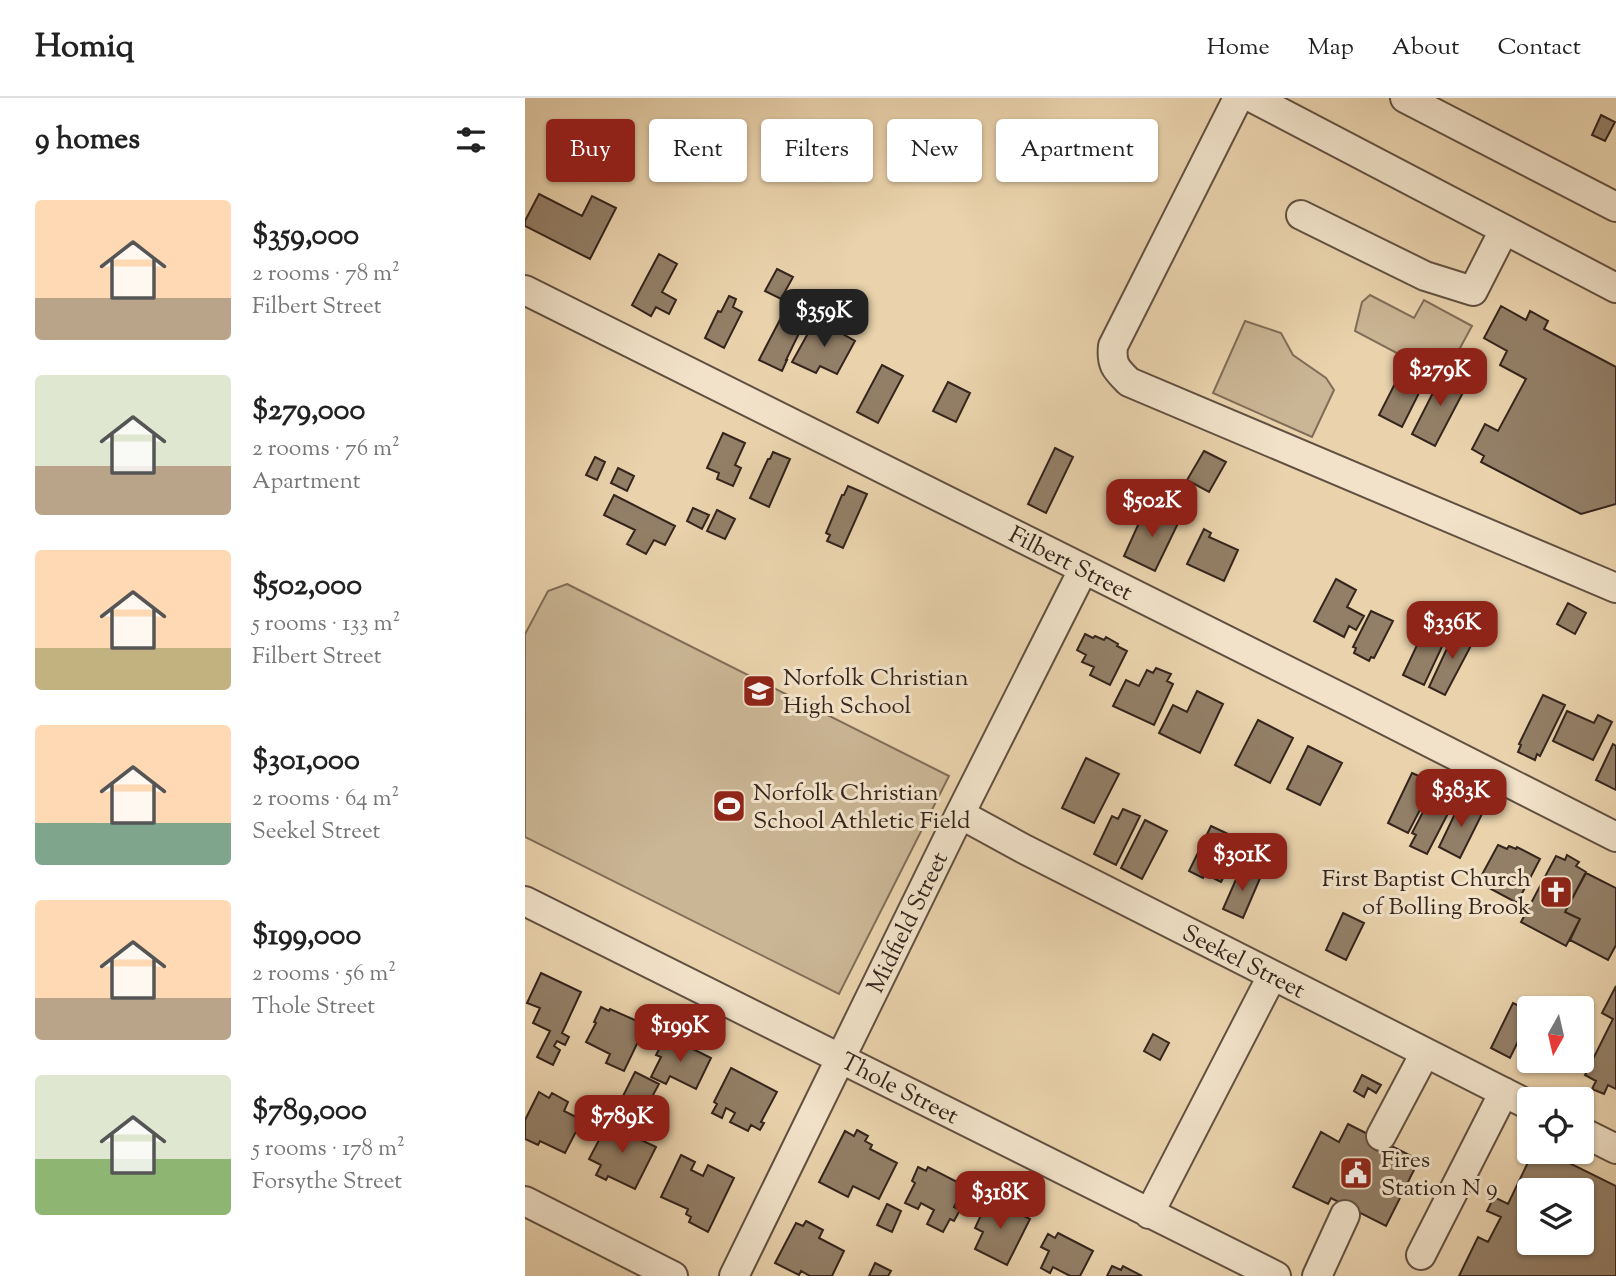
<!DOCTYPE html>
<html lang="en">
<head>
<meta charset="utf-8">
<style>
	:root { --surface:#fff; --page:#f6f6f6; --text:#222; --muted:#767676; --line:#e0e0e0; --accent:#8f2418 }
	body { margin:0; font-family:"Sorts Mill Goudy",serif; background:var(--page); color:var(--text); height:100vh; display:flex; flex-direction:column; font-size:26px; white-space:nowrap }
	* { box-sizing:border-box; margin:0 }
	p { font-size:23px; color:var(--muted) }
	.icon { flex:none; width:38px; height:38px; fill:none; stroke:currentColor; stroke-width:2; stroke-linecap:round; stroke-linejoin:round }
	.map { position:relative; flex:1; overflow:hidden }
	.side { display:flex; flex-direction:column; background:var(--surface); width:525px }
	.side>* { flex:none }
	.guide { position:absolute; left:21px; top:21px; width:665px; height:63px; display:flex; gap:14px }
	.needle { width:46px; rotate:188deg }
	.fabs { position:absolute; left:992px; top:898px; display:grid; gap:14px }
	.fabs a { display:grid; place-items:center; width:77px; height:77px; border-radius:7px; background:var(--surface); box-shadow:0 2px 5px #0004; font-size:35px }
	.price { position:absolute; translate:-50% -60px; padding:0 16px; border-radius:14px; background:var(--accent); color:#fff; font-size:23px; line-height:46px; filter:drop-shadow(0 2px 4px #0008) }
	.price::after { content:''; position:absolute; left:50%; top:42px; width:21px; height:16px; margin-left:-10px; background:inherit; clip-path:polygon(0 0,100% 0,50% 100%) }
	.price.selected { background:#222; color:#fff }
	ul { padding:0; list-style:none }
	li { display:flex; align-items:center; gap:21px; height:175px; padding:0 35px }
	li span { display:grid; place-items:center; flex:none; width:196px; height:140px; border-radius:7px; color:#555 }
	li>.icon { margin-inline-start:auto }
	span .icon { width:84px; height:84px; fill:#fffc; stroke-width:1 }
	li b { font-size:30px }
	h2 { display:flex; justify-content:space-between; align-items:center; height:84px; padding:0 35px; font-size:30px }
	.tag { padding:0 24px; border-radius:7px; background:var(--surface); box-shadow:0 2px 5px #0004; font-size:24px; line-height:63px }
	.tag.selected { background:var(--accent); color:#fff }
	header { display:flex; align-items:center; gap:42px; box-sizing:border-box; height:98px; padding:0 35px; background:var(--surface); border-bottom:2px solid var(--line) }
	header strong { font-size:33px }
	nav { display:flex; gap:38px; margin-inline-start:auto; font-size:24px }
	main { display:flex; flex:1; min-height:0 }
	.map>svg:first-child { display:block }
</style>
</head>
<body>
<header>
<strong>Homiq</strong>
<nav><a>Home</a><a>Map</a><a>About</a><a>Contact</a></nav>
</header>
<main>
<section class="side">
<h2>9 homes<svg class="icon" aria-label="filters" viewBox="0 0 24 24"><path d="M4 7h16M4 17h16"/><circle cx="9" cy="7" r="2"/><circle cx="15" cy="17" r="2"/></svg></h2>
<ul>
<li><span style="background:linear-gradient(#ffd9b3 70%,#b9a48a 0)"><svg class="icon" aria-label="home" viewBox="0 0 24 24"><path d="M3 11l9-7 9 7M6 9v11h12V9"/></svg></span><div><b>$359,000</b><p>2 rooms · 78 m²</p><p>Filbert Street</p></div></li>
<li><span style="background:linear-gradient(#dfe7d0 65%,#b9a48a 0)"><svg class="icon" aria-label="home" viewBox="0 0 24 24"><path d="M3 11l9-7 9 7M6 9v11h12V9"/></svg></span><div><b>$279,000</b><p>2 rooms · 76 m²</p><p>Apartment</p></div></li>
<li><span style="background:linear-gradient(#ffd9b3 70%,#c2b280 0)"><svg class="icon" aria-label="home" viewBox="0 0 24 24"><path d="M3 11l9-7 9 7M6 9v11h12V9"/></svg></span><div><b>$502,000</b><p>5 rooms · 133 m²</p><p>Filbert Street</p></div></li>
<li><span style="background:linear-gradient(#ffd9b3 70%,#7fa58c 0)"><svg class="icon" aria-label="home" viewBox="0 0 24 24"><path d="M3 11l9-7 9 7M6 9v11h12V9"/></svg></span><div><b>$301,000</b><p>2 rooms · 64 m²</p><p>Seekel Street</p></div></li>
<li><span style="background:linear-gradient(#ffd9b3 70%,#b9a48a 0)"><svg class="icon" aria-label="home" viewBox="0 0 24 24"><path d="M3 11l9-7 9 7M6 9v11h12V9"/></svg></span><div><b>$199,000</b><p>2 rooms · 56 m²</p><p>Thole Street</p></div></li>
<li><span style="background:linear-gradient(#dfe7d0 60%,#8fb573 0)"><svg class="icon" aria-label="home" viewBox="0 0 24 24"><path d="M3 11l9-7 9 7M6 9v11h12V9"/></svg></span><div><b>$789,000</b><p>5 rooms · 178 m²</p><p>Forsythe Street</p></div></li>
</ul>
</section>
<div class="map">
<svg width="1091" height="1178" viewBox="0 0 1091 1178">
	<rect width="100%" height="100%" fill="#e9d2ac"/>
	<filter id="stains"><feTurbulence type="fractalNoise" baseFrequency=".00286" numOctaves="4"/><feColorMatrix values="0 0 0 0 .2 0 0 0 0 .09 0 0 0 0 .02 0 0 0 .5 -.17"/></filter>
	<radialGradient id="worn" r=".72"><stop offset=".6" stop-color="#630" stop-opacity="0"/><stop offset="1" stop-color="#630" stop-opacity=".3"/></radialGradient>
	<!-- green -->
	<path fill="#cab594" stroke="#806d58" stroke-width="2" d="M 845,197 L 889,220 L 899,202 L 947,228 L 922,274 L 919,273 L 914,282 L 903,277 L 908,267 L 886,256 L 883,261 L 830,233 L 837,204 Z
		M 720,223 L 756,235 L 768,257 L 801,280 L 809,292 L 787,339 L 688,295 Z
		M 42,486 L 424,678 L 314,896 L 0,739 L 0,536 L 23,493 Z"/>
	<!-- building -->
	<path fill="#937f67" stroke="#35251d" stroke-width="2" fill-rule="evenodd" d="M 1076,17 L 1090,24 L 1080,43 L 1067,37 Z
		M 42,43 L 55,50 L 47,64 L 35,58 Z
		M 14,96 L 57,118 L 67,98 L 91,110 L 65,161 L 0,128 L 0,123 Z
		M 134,156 L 152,166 L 137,194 L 151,202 L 144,216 L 131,209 L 126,218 L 107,207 Z
		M 252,171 L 268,179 L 256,201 L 240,193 Z
		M 204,198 L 211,201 L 208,209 L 217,214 L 199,250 L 180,240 L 193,213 L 196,214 Z
		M 976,208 L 1001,222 L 1005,213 L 1023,223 L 1019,231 L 1091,269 L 1091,406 L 1056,416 L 956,364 L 959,358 L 947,351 L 960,326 L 973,333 L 1001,281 L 975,267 L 982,253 L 959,240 Z
		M 260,212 L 280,223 L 261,262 L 262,262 L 257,273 L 234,262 Z
		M 291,221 L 330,243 L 312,276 L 295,268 L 291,275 L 267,264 Z
		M 885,256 L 908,267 L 877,329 L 854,317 Z
		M 357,267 L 378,278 L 353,325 L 332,314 Z
		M 919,273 L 943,285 L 910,348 L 887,336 Z
		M 423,284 L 445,295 L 431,324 L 408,313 Z
		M 198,335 L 220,345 L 210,367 L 216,370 L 208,388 L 192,381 L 194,375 L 182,370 Z
		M 530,350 L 548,359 L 521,415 L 503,406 Z
		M 679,353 L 701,364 L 684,394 L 662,382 Z
		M 248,354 L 265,361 L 244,409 L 225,400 L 243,361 L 245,361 Z
		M 70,359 L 80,364 L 72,382 L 61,377 Z
		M 93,370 L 109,378 L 102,393 L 86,385 Z
		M 323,388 L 342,396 L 318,450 L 302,443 L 305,437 L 301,435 L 317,397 L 319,397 Z
		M 89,397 L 150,428 L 140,447 L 129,442 L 121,456 L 102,446 L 110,432 L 79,417 Z
		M 168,410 L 184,417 L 177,431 L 162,423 Z
		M 649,411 L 658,415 L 630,473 L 599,458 L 618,416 L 626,419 L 628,415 L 644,422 Z
		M 192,412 L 210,421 L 200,441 L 182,433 Z
		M 679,431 L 686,435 L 684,439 L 713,452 L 699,483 L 662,466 Z
		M 811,481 L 831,492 L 822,509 L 839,518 L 831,532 L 824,528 L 819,539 L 789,523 Z
		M 1043,505 L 1061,515 L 1050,536 L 1032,526 Z
		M 846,513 L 868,523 L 849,560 L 846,559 L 844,563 L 829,555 L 831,550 L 828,549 Z
		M 901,528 L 922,538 L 899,587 L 878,577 Z
		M 931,531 L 950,540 L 920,597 L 904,589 Z
		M 560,536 L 568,540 L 570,538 L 579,542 L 581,539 L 593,546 L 592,548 L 602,553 L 585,587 L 565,577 L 569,569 L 557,564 L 561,557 L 552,552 Z
		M 631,570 L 646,576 L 642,583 L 648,586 L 629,627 L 588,608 L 601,582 L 614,588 L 622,572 L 628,575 Z
		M 672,593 L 698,606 L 675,655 L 634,635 L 648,607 L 662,614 Z
		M 1018,597 L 1040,607 L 1015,658 L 1012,656 L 1010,662 L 993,654 L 996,647 L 994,646 Z
		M 1042,613 L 1069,625 L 1073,617 L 1087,624 L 1068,662 L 1028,643 Z
		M 733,622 L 768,640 L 745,685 L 710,667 Z
		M 1088,646 L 1091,648 L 1091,692 L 1071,682 Z
		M 783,648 L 817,665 L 795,707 L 762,691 Z
		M 561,660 L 594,676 L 569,725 L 537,710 Z
		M 887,675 L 909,685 L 883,735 L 863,725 Z
		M 911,689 L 931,700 L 902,756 L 885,748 L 891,737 L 887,735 Z
		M 936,703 L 958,714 L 935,760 L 914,749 Z
		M 598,711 L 615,718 L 591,767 L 569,756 L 587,718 L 593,721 Z
		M 620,722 L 642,733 L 617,781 L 596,770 Z
		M 686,728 L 718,743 L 696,784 L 680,776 L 678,780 L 664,773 Z
		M 973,747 L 982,751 L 984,748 L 991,751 L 992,749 L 1015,761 L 992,805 L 953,784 Z
		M 1042,757 L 1054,764 L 1051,768 L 1061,774 L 1040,814 L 1055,821 L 1041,848 L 996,824 L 1031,758 L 1040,762 Z
		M 716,770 L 736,778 L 718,820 L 698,811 Z
		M 1061,775 L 1091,790 L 1091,847 L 1083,862 L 1045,842 L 1055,821 L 1040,814 Z
		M 818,815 L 839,825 L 821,862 L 801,852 Z
		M 16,875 L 56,894 L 37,935 L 44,939 L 40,947 L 32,943 L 29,948 L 35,952 L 28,967 L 12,959 L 25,933 L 8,925 L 15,910 L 2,905 Z
		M 1091,888 L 1091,991 L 1083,987 L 1079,996 L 1067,991 L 1071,983 L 1060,977 L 1088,921 L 1077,915 Z
		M 988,905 L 1004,913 L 1004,921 L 985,960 L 966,950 Z
		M 76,909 L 84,913 L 85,911 L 121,927 L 99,973 L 81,965 L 85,956 L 61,944 L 71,925 L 69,924 Z
		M 628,936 L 644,945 L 635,962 L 619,953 Z
		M 140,940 L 149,944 L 150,942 L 186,960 L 171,991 L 145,978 L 141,986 L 126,979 L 136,959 L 131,957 Z
		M 206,970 L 252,994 L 236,1024 L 239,1025 L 235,1032 L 226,1027 L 223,1033 L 205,1024 L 210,1015 L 201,1010 L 197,1020 L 187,1015 L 192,1006 L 189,1004 Z
		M 110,974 L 134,986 L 121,1010 L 98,998 Z
		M 837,977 L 856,987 L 851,995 L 843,990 L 839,999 L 829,993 Z
		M 14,994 L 24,1000 L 27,995 L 43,1004 L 39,1013 L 57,1022 L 40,1055 L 15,1043 L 13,1047 L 0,1041 L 0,1022 Z
		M 83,1025 L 95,1031 L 98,1025 L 117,1035 L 114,1041 L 131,1049 L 110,1091 L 83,1078 L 81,1082 L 71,1077 L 76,1067 L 64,1061 Z
		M 823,1026 L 894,1062 L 861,1128 L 806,1100 L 803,1106 L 768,1089 L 796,1034 L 814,1044 Z
		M 332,1032 L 343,1038 L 340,1043 L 347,1047 L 345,1051 L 372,1065 L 354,1101 L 328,1088 L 323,1099 L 294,1084 L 320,1033 L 329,1038 Z
		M 1008,1054 L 1022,1054 L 1091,1088 L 1091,1178 L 934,1178 L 953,1139 L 963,1144 L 976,1119 L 962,1113 L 969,1099 L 983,1106 ZM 1004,1092 L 1057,1092 L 1057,1144 L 1004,1144 Z
		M 156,1057 L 170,1064 L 166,1072 L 178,1078 L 183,1067 L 209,1080 L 183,1134 L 164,1124 L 166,1119 L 161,1116 L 163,1111 L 136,1099 Z
		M 393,1069 L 401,1073 L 403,1069 L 440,1088 L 429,1109 L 435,1112 L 429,1123 L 425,1121 L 418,1134 L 402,1126 L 409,1112 L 396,1105 L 393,1111 L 380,1105 L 390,1085 L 387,1083 Z
		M 464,1100 L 505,1121 L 482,1167 L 450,1151 L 458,1134 L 450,1130 Z
		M 362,1106 L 376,1113 L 367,1134 L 352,1127 Z
		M 281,1123 L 298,1132 L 294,1140 L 319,1153 L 307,1178 L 285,1178 L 276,1173 L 274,1177 L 250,1165 L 271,1125 L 278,1128 Z
		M 533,1135 L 568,1153 L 555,1178 L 545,1178 L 528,1169 L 525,1175 L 516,1170 L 524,1153 L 516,1149 L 523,1136 L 530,1140 Z
		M 350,1165 L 366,1173 L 363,1178 L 344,1178 Z
		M 587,1168 L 596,1172 L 598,1168 L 617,1178 L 582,1178 Z"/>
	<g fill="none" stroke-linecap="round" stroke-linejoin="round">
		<defs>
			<path id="minor" d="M 713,0 L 588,248 C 586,267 591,271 604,284 L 1091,490
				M 728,0 L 1091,190
				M 880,0 L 1091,109
				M 776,117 L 900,178 L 948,193 L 979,132
				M 0,192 L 827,605 L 1091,739
				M 435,716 L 499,751 L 1004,1007
				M 0,803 L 751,1178
				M 1057,1034 L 1091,1051
				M 856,1038 L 900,955
				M 0,1103 L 148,1178
				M 624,1116 L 747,878
				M 896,1157 L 979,994
				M 209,1178 L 435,716 L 558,472
				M 792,1178 L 820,1117"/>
		</defs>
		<!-- minor casing -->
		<use href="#minor" stroke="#625041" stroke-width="32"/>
		<!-- minor -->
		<use href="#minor" stroke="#f1e2c9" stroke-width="28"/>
	</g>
	<!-- icons -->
	<defs>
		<symbol id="school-square" viewBox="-11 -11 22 22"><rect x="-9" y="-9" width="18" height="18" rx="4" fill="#8f2418" stroke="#f1e2c9"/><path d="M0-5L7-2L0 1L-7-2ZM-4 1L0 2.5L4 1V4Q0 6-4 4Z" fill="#fff"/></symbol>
		<symbol id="stadium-square" viewBox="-11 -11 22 22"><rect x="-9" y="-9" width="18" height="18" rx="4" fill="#8f2418" stroke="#f1e2c9"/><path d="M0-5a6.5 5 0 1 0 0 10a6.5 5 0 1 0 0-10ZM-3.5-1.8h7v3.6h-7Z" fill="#fff"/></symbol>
		<symbol id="church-square" viewBox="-11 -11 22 22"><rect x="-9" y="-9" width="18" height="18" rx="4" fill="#8f2418" stroke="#f1e2c9"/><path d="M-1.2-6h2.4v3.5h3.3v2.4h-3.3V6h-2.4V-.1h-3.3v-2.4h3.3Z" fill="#fff"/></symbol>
		<symbol id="civic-square" viewBox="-11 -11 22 22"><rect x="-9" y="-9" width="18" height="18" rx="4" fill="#8f2418" stroke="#f1e2c9"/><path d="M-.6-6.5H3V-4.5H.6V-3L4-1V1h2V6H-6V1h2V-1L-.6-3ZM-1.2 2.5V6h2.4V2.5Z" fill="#fff"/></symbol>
	</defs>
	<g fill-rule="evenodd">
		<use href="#school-square" x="215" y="574" width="38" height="38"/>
		<use href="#stadium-square" x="185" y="689" width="38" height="38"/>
		<use href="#church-square" x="1012" y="775" width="38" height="38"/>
		<use href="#civic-square" x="812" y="1056" width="38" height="38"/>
	</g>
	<g text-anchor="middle" stroke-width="6" stroke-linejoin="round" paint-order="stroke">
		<!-- street labels -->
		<g font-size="24" fill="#35251d" stroke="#f1e2c9">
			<text transform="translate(546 465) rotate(27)" y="8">Filbert Street</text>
			<text transform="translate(382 824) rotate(-64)" y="8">Midfield Street</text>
			<text transform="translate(719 863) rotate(27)" y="8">Seekel Street</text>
			<text transform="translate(375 990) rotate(27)" y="8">Thole Street</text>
		</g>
		<!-- poi labels -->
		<g font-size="24" fill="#35251d" stroke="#f1e2c9" text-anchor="start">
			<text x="258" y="587">Norfolk Christian<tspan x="258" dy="28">High School</tspan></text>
			<text x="228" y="702">Norfolk Christian<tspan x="228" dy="28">School Athletic Field</tspan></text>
			<text x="1006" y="788" text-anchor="end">First Baptist Church<tspan x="1006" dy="28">of Bolling Brook</tspan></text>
			<text x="856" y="1069">Fires<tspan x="856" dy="28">Station N 9</tspan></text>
		</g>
	</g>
	<rect width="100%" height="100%" filter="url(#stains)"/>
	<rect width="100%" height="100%" fill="url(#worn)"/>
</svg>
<div class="fabs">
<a><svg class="needle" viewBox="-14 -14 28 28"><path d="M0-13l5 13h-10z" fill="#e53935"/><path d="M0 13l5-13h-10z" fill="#767676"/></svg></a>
<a><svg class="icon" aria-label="locate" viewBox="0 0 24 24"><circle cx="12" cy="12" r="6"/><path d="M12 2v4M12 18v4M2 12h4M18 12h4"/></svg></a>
<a><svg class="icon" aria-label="layers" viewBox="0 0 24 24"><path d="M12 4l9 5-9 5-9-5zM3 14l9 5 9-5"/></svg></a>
</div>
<b class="price selected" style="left:299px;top:251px">$359K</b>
<b class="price" style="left:915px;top:310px">$279K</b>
<b class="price" style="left:627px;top:441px">$502K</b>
<b class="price" style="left:927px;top:563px">$336K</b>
<b class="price" style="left:936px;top:731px">$383K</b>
<b class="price" style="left:717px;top:795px">$301K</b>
<b class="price" style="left:155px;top:966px">$199K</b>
<b class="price" style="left:97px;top:1057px">$789K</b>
<b class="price" style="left:475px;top:1133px">$318K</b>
<div class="guide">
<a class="tag selected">Buy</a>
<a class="tag">Rent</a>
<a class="tag">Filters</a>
<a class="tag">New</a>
<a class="tag">Apartment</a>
</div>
</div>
</main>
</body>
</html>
